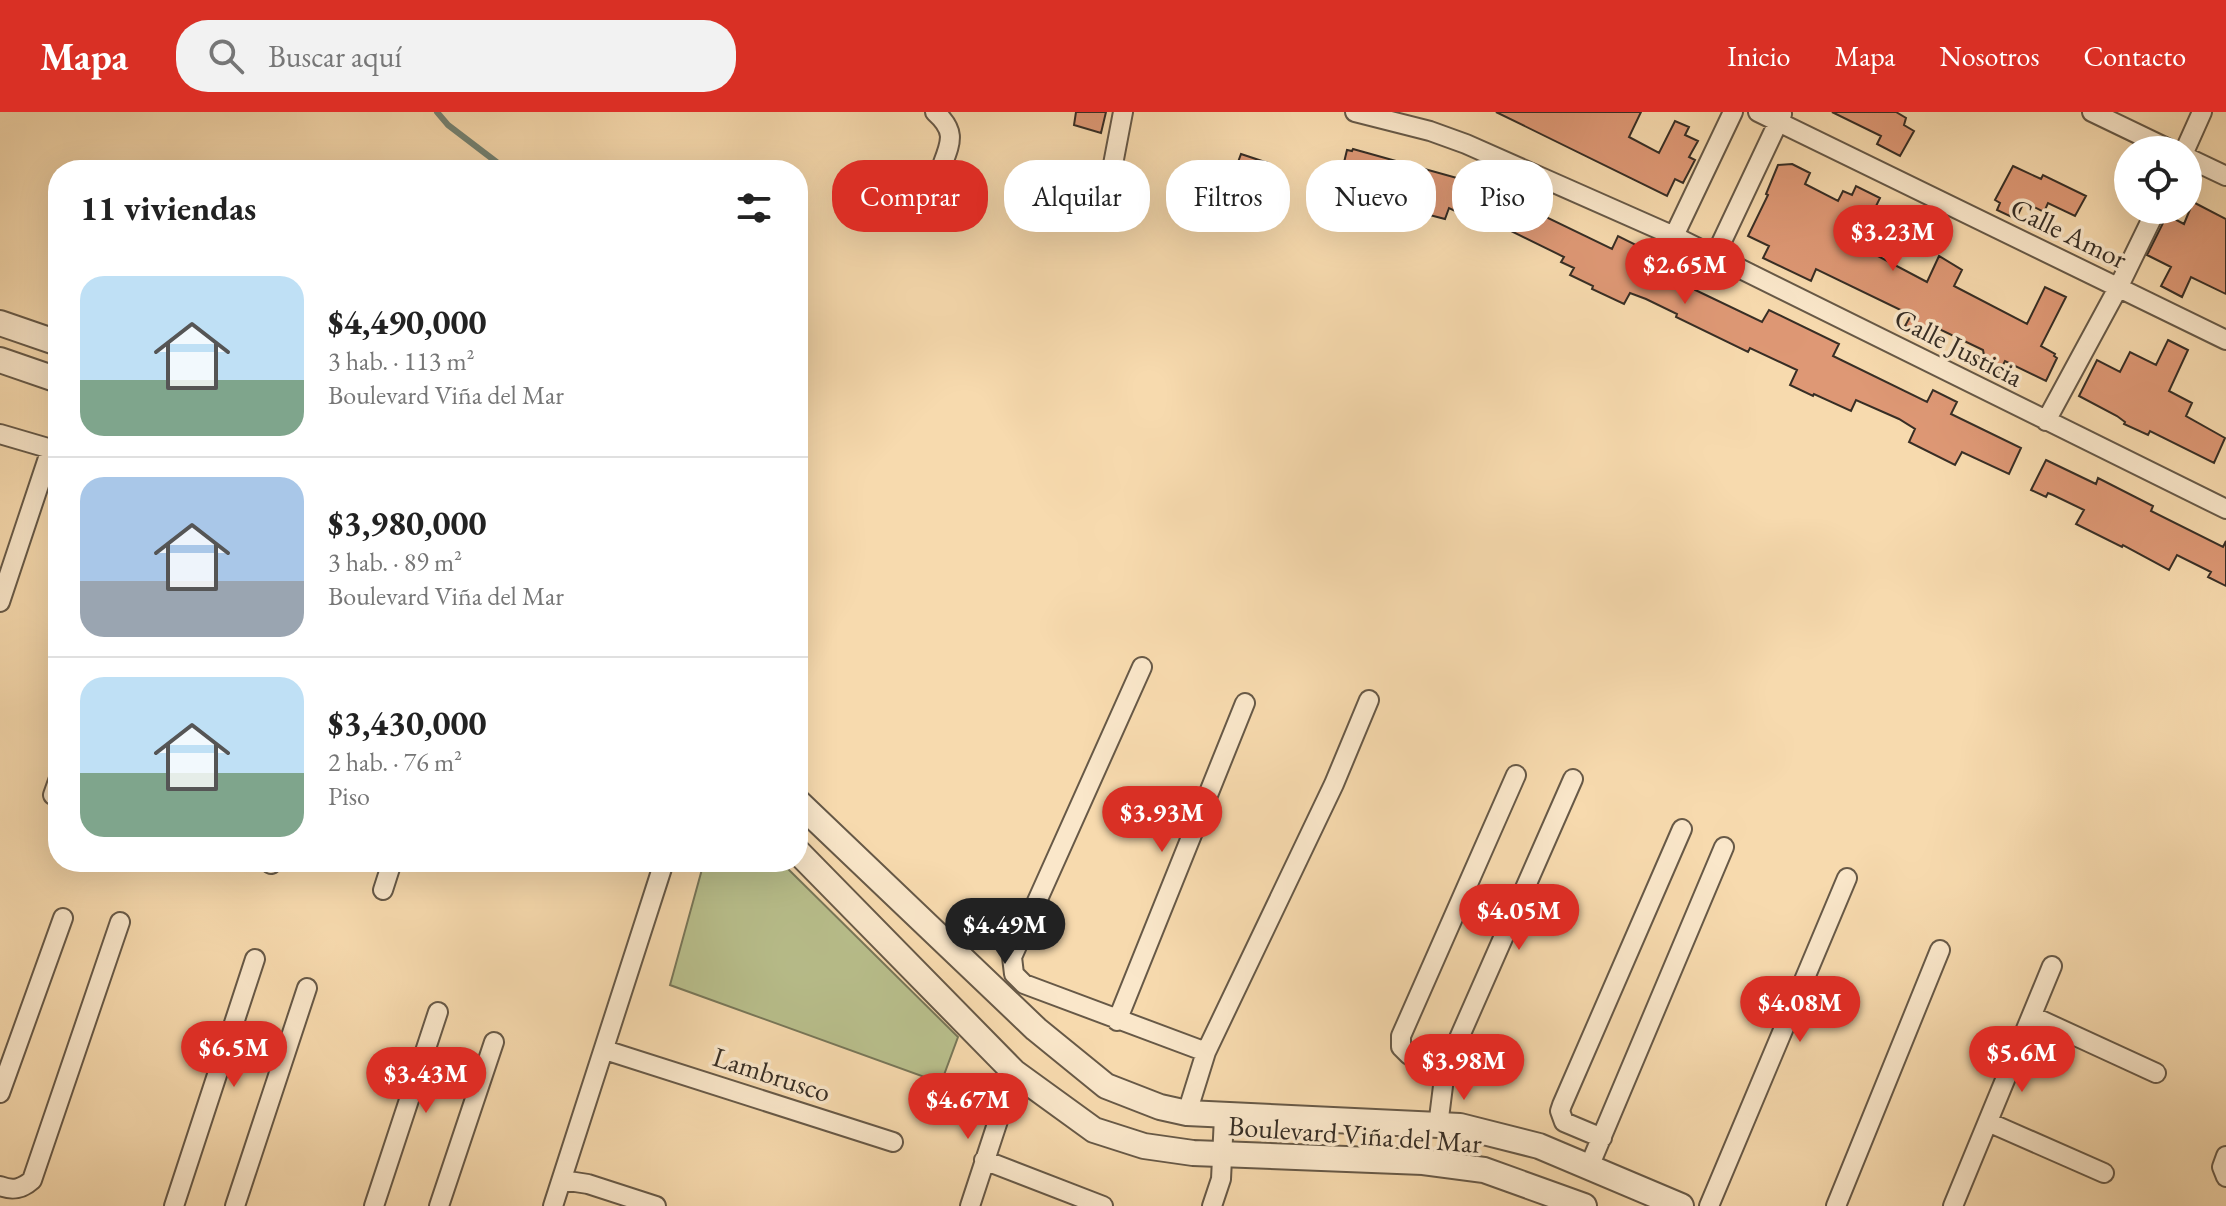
<!DOCTYPE html>
<html lang="es">
<head>
<meta charset="utf-8">
<style>
	:root { --surface:#fff; --page:#f2f2f2; --text:#222; --muted:#767676; --line:#e0e0e0; --accent:#d93025 }
	body { margin:0; font-family:"EB Garamond",serif; background:var(--page); color:var(--text); height:100vh; display:flex; flex-direction:column; font-size:30px; white-space:nowrap }
	* { box-sizing:border-box; margin:0 }
	p { font-size:26px; color:var(--muted) }
	.icon { flex:none; width:44px; height:44px; fill:none; stroke:currentColor; stroke-width:2; stroke-linecap:round; stroke-linejoin:round }
	.map { position:relative; flex:1; overflow:hidden }
	.details { position:absolute; left:48px; top:48px; width:760px; height:712px; display:flex; flex-direction:column; background:var(--surface); border-radius:32px; box-shadow:0 8px 32px #0002 }
	.details>* { flex:none }
	.hud { position:absolute; left:832px; top:48px; width:760px; height:72px; display:flex; gap:16px }
	.controls { position:absolute; left:2114px; top:24px; display:grid; gap:16px }
	.controls a { display:grid; place-items:center; width:88px; height:88px; border-radius:50%; background:var(--surface); box-shadow:0 8px 32px #0002; font-size:40px }
	.price { position:absolute; translate:-50% -68px; padding:0 18px; border-radius:28px; background:var(--accent); color:#fff; font-size:26px; line-height:52px; filter:drop-shadow(0 2px 4px #0008) }
	.price::after { content:''; position:absolute; left:50%; top:48px; width:24px; height:18px; margin-left:-12px; background:inherit; clip-path:polygon(0 0,100% 0,50% 100%) }
	.price.active { background:#222; color:#fff }
	ul { padding:0; list-style:none }
	li { display:flex; align-items:center; gap:24px; height:200px; padding:0 32px }
	li+li { border-top:2px solid var(--line) }
	li span { display:grid; place-items:center; flex:none; width:224px; height:160px; border-radius:24px; color:#555 }
	li>.icon { margin-inline-start:auto }
	span .icon { width:96px; height:96px; fill:#fffc; stroke-width:1 }
	li b { font-size:34px }
	h2 { display:flex; justify-content:space-between; align-items:center; height:96px; padding:0 32px; font-size:34px }
	.tag { padding:0 28px; border-radius:32px; background:var(--surface); box-shadow:0 8px 32px #0002; font-size:28px; line-height:72px }
	.tag.active { background:var(--accent); color:#fff }
	header { display:flex; align-items:center; gap:48px; box-sizing:border-box; height:112px; padding:0 40px; background:var(--accent); color:#fff }
	header strong { font-size:38px }
	nav { display:flex; gap:44px; margin-inline-start:auto; font-size:28px }
	.search { width:560px; height:72px; background:var(--page); display:flex; align-items:center; gap:20px; box-sizing:border-box; padding:0 28px; border-radius:32px; color:var(--muted); font-size:30px }
	.map>svg:first-child { display:block }
</style>
</head>
<body>
<header>
<strong>Mapa</strong>
<div class="search"><svg class="icon" aria-label="search" viewBox="0 0 24 24"><circle cx="10" cy="10" r="6"/><path d="M15 15l6 6"/></svg>Buscar aquí</div>
<nav><a>Inicio</a><a>Mapa</a><a>Nosotros</a><a>Contacto</a></nav>
</header>
<div class="map">
<svg width="2226" height="1094" viewBox="0 0 2226 1094">
	<rect width="100%" height="100%" fill="#f7daae"/>
	<filter id="stains"><feTurbulence type="fractalNoise" baseFrequency=".0025" numOctaves="4"/><feColorMatrix values="0 0 0 0 .2 0 0 0 0 .09 0 0 0 0 .02 0 0 0 .5 -.17"/></filter>
	<radialGradient id="worn" r=".72"><stop offset=".6" stop-color="#630" stop-opacity="0"/><stop offset="1" stop-color="#630" stop-opacity=".3"/></radialGradient>
	<!-- green -->
	<path fill="#b9c08d" stroke="#787759" stroke-width="2" d="M 704,750 L 781,750 L 958,925 L 941,971 L 670,873 Z"/>
	<g fill="none" stroke-linecap="round" stroke-linejoin="round">
		<!-- stream -->
		<path stroke="#748374" stroke-width="6" d="M 437,0 L 448,13 L 507,58"/>
	</g>
	<!-- building -->
	<path fill="#de9875" stroke="#372e25" stroke-width="2" d="M 1076,0 L 1106,0 L 1101,21 L 1074,13 Z
		M 1496,0 L 1641,0 L 1629,25 L 1659,41 L 1675,9 L 1689,15 L 1685,23 L 1698,29 L 1689,45 L 1695,48 L 1683,71 L 1675,67 L 1667,84 Z
		M 1832,0 L 1896,0 L 1906,6 L 1904,13 L 1914,19 L 1900,44 L 1877,32 L 1881,24 Z
		M 1353,37 L 1457,66 L 1457,68 L 1517,91 L 1612,137 L 1618,124 L 1658,144 L 1652,156 L 1664,163 L 1762,210 L 1769,198 L 1839,232 L 1833,244 L 1927,290 L 1933,278 L 1957,290 L 1951,302 L 2021,336 L 2009,362 L 1962,340 L 1955,353 L 1909,330 L 1915,317 L 1899,307 L 1856,288 L 1851,299 L 1814,282 L 1813,284 L 1790,273 L 1797,258 L 1750,236 L 1748,240 L 1676,205 L 1677,202 L 1646,187 L 1630,181 L 1624,192 L 1592,177 L 1593,174 L 1570,163 L 1574,156 L 1561,150 L 1564,145 L 1497,112 L 1494,117 L 1449,96 L 1445,107 L 1422,101 L 1425,87 L 1382,77 L 1381,84 L 1370,81 L 1363,102 L 1342,99 L 1349,72 L 1340,67 L 1347,38 L 1352,39 Z
		M 1241,42 L 1268,51 L 1262,71 L 1234,61 Z
		M 1792,52 L 1810,61 L 1805,72 L 1838,89 L 1843,79 L 1852,83 L 1856,74 L 1880,86 L 1857,133 L 1927,170 L 1939,144 L 1962,158 L 1954,174 L 2027,212 L 2045,175 L 2066,185 L 2041,234 L 2055,242 L 2054,244 L 2057,246 L 2046,269 L 2005,249 L 1999,261 L 1986,254 L 1983,238 L 1931,213 L 1926,224 L 1905,214 L 1911,203 L 1816,157 L 1811,169 L 1763,146 L 1769,134 L 1748,124 L 1768,83 L 1766,82 L 1778,53 Z
		M 2013,54 L 2041,67 L 2043,63 L 2086,84 L 2075,104 L 2048,91 L 2044,100 L 2024,90 L 2016,107 L 1997,98 L 2000,91 L 1995,88 Z
		M 2193,90 L 2226,107 L 2226,182 L 2191,165 L 2182,185 L 2161,174 L 2171,155 L 2147,143 L 2167,103 L 2184,112 Z
		M 2168,228 L 2188,238 L 2169,279 L 2192,291 L 2186,304 L 2225,326 L 2214,351 L 2150,319 L 2148,323 L 2124,312 L 2125,310 L 2117,304 L 2079,284 L 2097,248 L 2120,260 L 2130,240 L 2156,253 Z
		M 2046,348 L 2096,372 L 2098,366 L 2153,394 L 2151,399 L 2223,435 L 2226,429 L 2226,474 L 2208,465 L 2211,460 L 2177,443 L 2169,458 L 2123,433 L 2122,435 L 2076,412 L 2084,398 L 2053,383 L 2048,381 L 2046,385 L 2031,378 Z"/>
	<g fill="none" stroke-linecap="round" stroke-linejoin="round">
		<defs>
			<path id="minor" d="M 935,0 C 955,18 952,28 943,51
				M 1355,0 L 1430,19 L 1466,32 L 1674,124 L 2226,397
				M 1758,0 L 2226,228
				M 2092,0 L 2171,38
				M 2185,38 L 2202,0
				M 2188,46 L 2226,64
				M 1106,89 L 1123,0
				M 1674,124 L 1733,0
				M 1715,144 L 1782,2
				M 2046,309 L 2118,176 L 2156,98
				M 0,322 L 58,339
				M 0,490 L 51,337
				M 1142,555 L 1012,845 L 1014,862 L 1024,872 L 1206,940
				M 53,683 L 58,669
				M 271,752 L 272,750
				M 383,778 L 392,750
				M 2032,904 L 2156,961
				M 1117,909 L 1245,591
				M 605,938 L 893,1030
				M 1445,958 L 1409,943 L 1401,935 L 1401,924 L 1516,663
				M 0,981 L 63,806
				M 1187,1001 L 1206,940 L 1334,672 L 1369,588
				M 1988,1010 L 2104,1061
				M 1438,1014 L 1445,958 L 1573,667
				M 1602,1026 L 1564,1010 L 1560,999 L 1562,993 L 1682,717
				M 2226,1044 L 2222,1055 L 2226,1065
				M 984,1048 L 1103,1094
				M 1589,1055 L 1724,735
				M 562,1068 L 588,1072 L 656,1094
				M 0,1074 C 13,1079 22,1077 32,1068 L 120,810
				M 174,1094 L 255,847
				M 235,1094 L 307,876
				M 374,1094 L 438,900
				M 439,1094 L 494,930
				M 553,1094 L 664,750
				M 970,1094 L 1014,960
				M 1212,1094 L 1221,1067 L 1224,1005
				M 1709,1094 L 1847,766
				M 1836,1094 L 1940,838
				M 1953,1094 L 2052,854"/>
			<path id="tertiary" d="M 0,211 L 58,231
				M 0,248 L 58,268
				M 798,690 L 1036,917 L 1106,974 L 1160,995 L 1187,1001 L 1460,1014 L 1539,1034 L 1681,1094
				M 798,740 L 1014,960 L 1094,1018 L 1144,1034 L 1193,1041 L 1423,1050 L 1484,1058 L 1584,1094"/>
		</defs>
		<!-- minor casing -->
		<use href="#minor" stroke="#675947" stroke-width="22"/>
		<!-- tertiary casing -->
		<use href="#tertiary" stroke="#675947" stroke-width="28"/>
		<!-- minor -->
		<use href="#minor" stroke="#fae7ca" stroke-width="18"/>
		<!-- tertiary -->
		<use href="#tertiary" stroke="#fae7ca" stroke-width="24"/>
	</g>
	<g text-anchor="middle" stroke-width="7" stroke-linejoin="round" paint-order="stroke">
		<!-- street labels -->
		<g font-size="28" fill="#372e25" stroke="#fae7ca">
			<text transform="translate(2069 121) rotate(26)" y="10">Calle Amor</text>
			<text transform="translate(1959 235) rotate(27)" y="10">Calle Justicia</text>
			<text transform="translate(772 962) rotate(18)" y="10">Lambrusco</text>
			<text transform="translate(1355 1022) rotate(4)" y="10">Boulevard Viña del Mar</text>
		</g>
	</g>
	<rect width="100%" height="100%" filter="url(#stains)"/>
	<rect width="100%" height="100%" fill="url(#worn)"/>
</svg>
<div class="controls">
<a><svg class="icon" aria-label="locate" viewBox="0 0 24 24"><circle cx="12" cy="12" r="6"/><path d="M12 2v4M12 18v4M2 12h4M18 12h4"/></svg></a>
</div>
<b class="price" style="left:1893px;top:161px">$3.23M</b>
<b class="price" style="left:1685px;top:194px">$2.65M</b>
<b class="price" style="left:1162px;top:742px">$3.93M</b>
<b class="price" style="left:1519px;top:840px">$4.05M</b>
<b class="price active" style="left:1005px;top:854px">$4.49M</b>
<b class="price" style="left:1800px;top:932px">$4.08M</b>
<b class="price" style="left:234px;top:977px">$6.5M</b>
<b class="price" style="left:2022px;top:982px">$5.6M</b>
<b class="price" style="left:1464px;top:990px">$3.98M</b>
<b class="price" style="left:426px;top:1003px">$3.43M</b>
<b class="price" style="left:968px;top:1029px">$4.67M</b>
<div class="hud">
<a class="tag active">Comprar</a>
<a class="tag">Alquilar</a>
<a class="tag">Filtros</a>
<a class="tag">Nuevo</a>
<a class="tag">Piso</a>
</div>
<section class="details">
<h2>11 viviendas<svg class="icon" aria-label="filters" viewBox="0 0 24 24"><path d="M4 7h16M4 17h16"/><circle cx="9" cy="7" r="2"/><circle cx="15" cy="17" r="2"/></svg></h2>
<ul>
<li><span style="background:linear-gradient(#bfe0f5 65%,#7fa58c 0)"><svg class="icon" aria-label="home" viewBox="0 0 24 24"><path d="M3 11l9-7 9 7M6 9v11h12V9"/></svg></span><div><b>$4,490,000</b><p>3 hab. · 113 m²</p><p>Boulevard Viña del Mar</p></div></li>
<li><span style="background:linear-gradient(#a9c7e8 65%,#9aa5b1 0)"><svg class="icon" aria-label="home" viewBox="0 0 24 24"><path d="M3 11l9-7 9 7M6 9v11h12V9"/></svg></span><div><b>$3,980,000</b><p>3 hab. · 89 m²</p><p>Boulevard Viña del Mar</p></div></li>
<li><span style="background:linear-gradient(#bfe0f5 60%,#7fa58c 0)"><svg class="icon" aria-label="home" viewBox="0 0 24 24"><path d="M3 11l9-7 9 7M6 9v11h12V9"/></svg></span><div><b>$3,430,000</b><p>2 hab. · 76 m²</p><p>Piso</p></div></li>
</ul>
</section>
</div>
</body>
</html>
